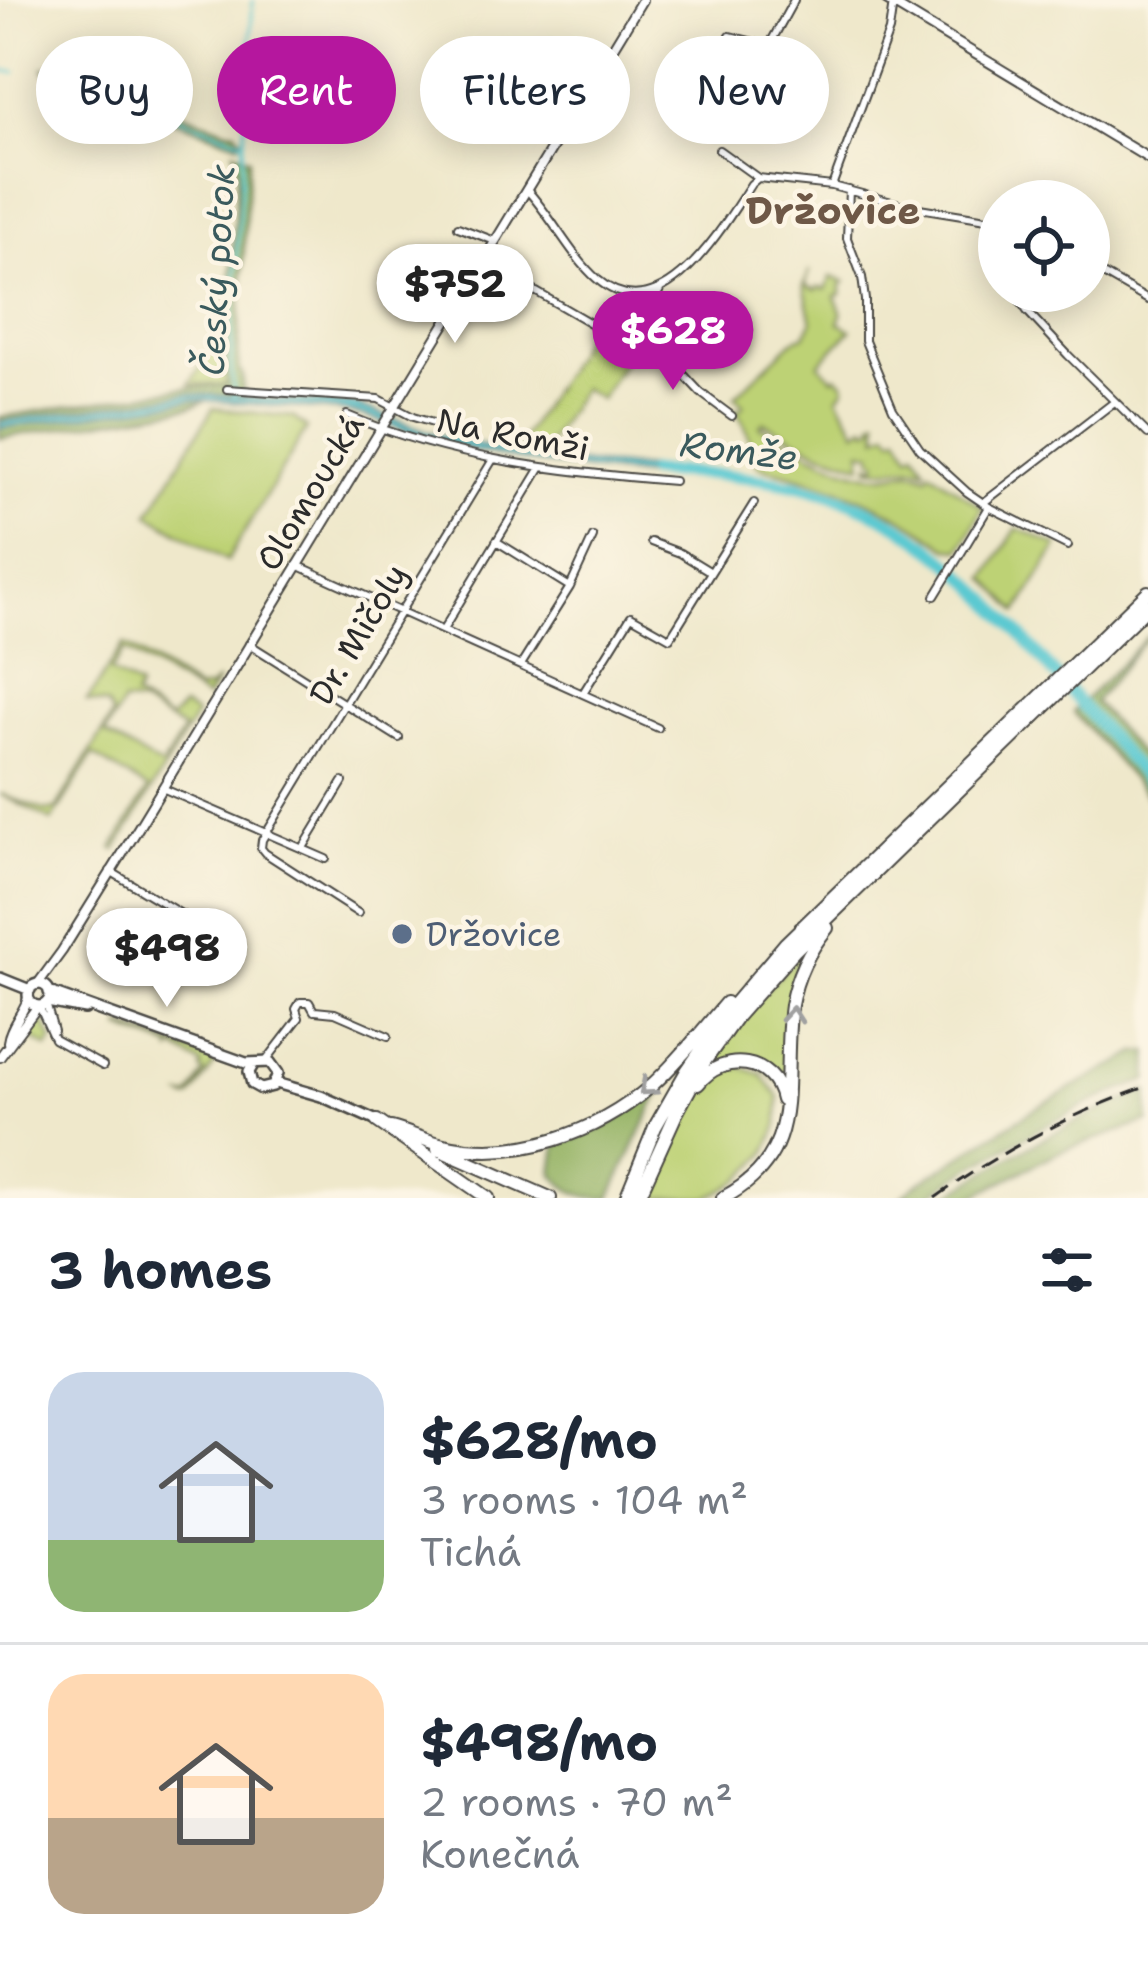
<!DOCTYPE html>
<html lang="en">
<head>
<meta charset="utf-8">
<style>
	:root { --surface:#fff; --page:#f6f6f7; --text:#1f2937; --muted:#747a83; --line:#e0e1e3; --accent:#b5179e }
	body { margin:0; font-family:"Shantell Sans",sans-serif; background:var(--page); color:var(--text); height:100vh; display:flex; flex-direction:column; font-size:45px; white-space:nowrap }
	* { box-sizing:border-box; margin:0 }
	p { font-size:39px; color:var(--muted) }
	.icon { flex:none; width:66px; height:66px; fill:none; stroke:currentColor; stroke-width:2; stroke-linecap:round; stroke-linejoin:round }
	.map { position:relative; height:1198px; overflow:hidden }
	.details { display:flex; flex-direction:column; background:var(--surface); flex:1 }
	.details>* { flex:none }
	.top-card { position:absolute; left:36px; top:36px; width:1077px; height:108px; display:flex; gap:24px }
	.controls { position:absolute; left:978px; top:180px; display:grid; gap:24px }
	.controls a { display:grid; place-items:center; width:132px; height:132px; border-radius:50%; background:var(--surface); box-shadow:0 6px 30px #0003; font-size:60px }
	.price { position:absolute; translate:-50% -102px; padding:0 27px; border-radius:42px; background:#fff; color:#222; font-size:39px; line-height:78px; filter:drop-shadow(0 3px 6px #0008) }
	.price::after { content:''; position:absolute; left:50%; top:72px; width:36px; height:27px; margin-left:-18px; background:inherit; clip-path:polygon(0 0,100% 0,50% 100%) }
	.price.on { background:var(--accent); color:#fff }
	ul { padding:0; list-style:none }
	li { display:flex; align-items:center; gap:36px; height:300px; padding:0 48px }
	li+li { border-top:3px solid var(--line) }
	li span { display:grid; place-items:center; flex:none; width:336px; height:240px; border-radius:36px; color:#555 }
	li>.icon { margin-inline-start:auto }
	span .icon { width:144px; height:144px; fill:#fffc; stroke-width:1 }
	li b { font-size:51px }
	h2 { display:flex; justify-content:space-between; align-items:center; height:144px; padding:0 48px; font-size:51px }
	.tag { padding:0 42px; border-radius:54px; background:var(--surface); box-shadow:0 6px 30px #0003; font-size:42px; line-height:108px }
	.tag.on { background:var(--accent); color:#fff }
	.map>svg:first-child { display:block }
</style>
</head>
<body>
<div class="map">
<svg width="1148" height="1198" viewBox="0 0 1148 1198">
	<rect width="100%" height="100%" fill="#fcf5e5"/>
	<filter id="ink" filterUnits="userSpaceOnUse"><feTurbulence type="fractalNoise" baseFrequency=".00833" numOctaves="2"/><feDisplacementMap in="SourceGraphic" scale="24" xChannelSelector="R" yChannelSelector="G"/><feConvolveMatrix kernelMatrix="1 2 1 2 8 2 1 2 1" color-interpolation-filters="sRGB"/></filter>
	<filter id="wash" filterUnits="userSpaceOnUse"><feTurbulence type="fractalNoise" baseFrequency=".004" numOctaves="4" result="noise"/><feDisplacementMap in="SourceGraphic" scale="48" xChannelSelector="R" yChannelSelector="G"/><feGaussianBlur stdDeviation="2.7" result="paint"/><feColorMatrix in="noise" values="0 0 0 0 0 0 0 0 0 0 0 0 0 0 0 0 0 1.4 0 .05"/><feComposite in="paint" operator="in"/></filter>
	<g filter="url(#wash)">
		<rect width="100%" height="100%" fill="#efe8cb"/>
		<!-- green -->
		<path fill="#bdd275" stroke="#747e50" stroke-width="3" fill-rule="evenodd" d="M 810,270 L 805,285 L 816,290 L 818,287 L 826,289 L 831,277 L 845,282 L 841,285 L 841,294 L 835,297 L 842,314 L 839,323 L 851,330 L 819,364 L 833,378 L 837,376 L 844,383 L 845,388 L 838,397 L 857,431 L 865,425 L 868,429 L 874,426 L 873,422 L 878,419 L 878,436 L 888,431 L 894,437 L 899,434 L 910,454 L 915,451 L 926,468 C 906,463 889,472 870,467 L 870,464 L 876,466 L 878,460 L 872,458 L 873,453 L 862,450 L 862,465 L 819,451 L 763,422 L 760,426 C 792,443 846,476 882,475 C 904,474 903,466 928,475 L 931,471 L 983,508 L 961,549 L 948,548 C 889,504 832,484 761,467 L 757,463 C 749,445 749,422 733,410 L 739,410 L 743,405 L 735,396 L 795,339 L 805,335 L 812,322 L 804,286 Z
			M 228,324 L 225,365 L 227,385 L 189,384 Z
			M 589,326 L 601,331 L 638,337 L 600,399 L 582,388 L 541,454 L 519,450 L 520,442 L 565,370 Z
			M 213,408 L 293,417 L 307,428 L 227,561 L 149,514 Z
			M 1017,528 L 1058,546 L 1018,612 L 986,578 Z
			M 124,644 L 198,690 L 210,688 L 218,680 L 206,698 L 124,650 L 111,672 L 139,688 L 134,697 L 169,720 L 183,707 L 196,715 L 116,850 L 113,848 L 148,789 L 93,755 L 52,821 L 0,794 L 46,811 L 56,809 L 110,720 L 112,714 L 107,705 L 87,701 ZM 123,703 L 141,704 L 184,730 L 162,767 L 105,734 Z
			M 806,947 L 795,972 L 784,1085 L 754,1061 L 706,1068 L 750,1007 Z
			M 35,1014 L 42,1019 L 53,1040 L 48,1048 L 30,1037 L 23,1047 L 15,1043 Z
			M 122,1026 L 213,1059 L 214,1065 L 191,1098 L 187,1099 L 184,1097 L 190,1097 L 204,1073 L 201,1070 L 202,1065 L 174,1048 L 172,1051 L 171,1047 L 121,1029 Z
			M 741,1067 L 761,1074 L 779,1097 L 778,1125 L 766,1154 L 739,1181 L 707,1198 L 643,1198 C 660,1163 685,1085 722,1070 C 728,1068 735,1068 741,1067 Z"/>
		<!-- forest -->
		<path fill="#96b466" stroke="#607048" stroke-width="3" d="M 55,65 L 227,130 L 235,130 L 241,138 L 239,143 L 48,75 L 44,68 Z
			M 234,151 L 249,158 L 238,356 L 240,372 L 243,375 L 243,396 L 188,394 L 0,422 L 0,417 L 176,389 L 227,385 L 225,365 L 238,169 Z
			M 194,399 L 209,399 L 190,407 L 0,438 L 0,428 Z
			M 1148,636 L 1094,702 L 1148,764 L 1148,797 L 1073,712 Z
			M 1148,1052 L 1148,1080 L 1098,1099 L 1039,1129 L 967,1170 L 926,1198 L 900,1198 L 911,1188 L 1031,1111 L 1137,1053 Z
			M 664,1083 L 610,1198 C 585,1198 567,1194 553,1173 L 557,1145 L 610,1124 Z
			M 1148,1091 L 1148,1122 L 1061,1151 L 970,1198 L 944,1198 C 1008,1155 1076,1118 1148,1091 Z"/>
		<!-- water -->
		<path fill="#5cc9d1" stroke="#447a7e" stroke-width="3" d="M 188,394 L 353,404 L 429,432 L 491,448 L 562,462 L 662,469 L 662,476 C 587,472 514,462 441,442 C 407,433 377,417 343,411 L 194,399 L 0,428 L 0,422 Z"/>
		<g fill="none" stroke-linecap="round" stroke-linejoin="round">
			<!-- stream -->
			<path stroke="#5cc9d1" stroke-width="3" d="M 0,71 L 16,72
				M 50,73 L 61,74 L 241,140
				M 234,398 L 231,365 L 232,330 L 253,0"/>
			<!-- river -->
			<path stroke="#5cc9d1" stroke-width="12" d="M 650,472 C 706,473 760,475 814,490 C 923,520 982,589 1052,671 C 1084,708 1116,745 1148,782"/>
		</g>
	</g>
	<g filter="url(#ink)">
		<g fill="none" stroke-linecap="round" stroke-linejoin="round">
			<defs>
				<path id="minor" d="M 720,70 L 730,36 L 766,45 L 771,42 L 794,0
					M 719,150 L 758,178 L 832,186 L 907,206 L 999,221
					M 832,186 L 889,31 L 893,3
					M 527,190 C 552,217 571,256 597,279 C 661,335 722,228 751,184 L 758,178
					M 849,190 L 847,238 L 862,277 L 865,300 L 865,341 L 893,409 L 920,449 L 967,492 L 989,507 L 1068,546
					M 848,206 C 867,209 890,217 907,206
					M 458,227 L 495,241
					M 483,261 L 592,324 L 641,334 L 673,363 L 701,393 L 732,416
					M 1089,266 L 1148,300
					M 1013,291 L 1027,311 L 1068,355 L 1148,434
					M 636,331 L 660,290
					M 227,389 L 379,399 L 413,417 L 469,434
					M 347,415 C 453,460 561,472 674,481
					M 983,503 L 1113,403
					M 496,541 L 570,587 L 521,665
					M 651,542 L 680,553 L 711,572
					M 297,565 L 658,728
					M 570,587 L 593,537
					M 935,596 L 989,507
					M 443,630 L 540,469
					M 249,644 L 399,738
					M 583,693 L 631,616 L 670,638 L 754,503
					M 162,788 L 326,859
					M 303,848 L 343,782
					M 110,871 L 201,926
					M 358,913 L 265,853 L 261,848 L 262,840 L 492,461
					M 46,1003 L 54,1031
					M 39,1006 L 54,1039 L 103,1066
					M 315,1011 L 335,1013 L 388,1036
					M 299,1018 L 296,1009 L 300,1002 L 309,1002 L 314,1011
					M 266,1061 L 299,1018"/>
				<path id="tertiary" d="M 886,0 L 1148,158
					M 37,985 L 62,951 L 134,835 L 642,0
					M 8,1042 C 10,1025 25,1012 29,995
					M 0,1057 L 38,1006"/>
				<path id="secondary" d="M 0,978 L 30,990
					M28 995a11 11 0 1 1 22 0a11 11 0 1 1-22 0Z
					M 49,992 L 246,1063 L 270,1062 L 278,1073 L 273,1086 L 261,1089 L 252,1084 L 249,1072 L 253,1065
					M 47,1002 L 85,1009
					M 276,1083 L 321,1096 L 377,1121"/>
				<path id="motorway" d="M 698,1084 C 723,1051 774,1058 782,1100
					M 377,1121 L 488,1198
					M 391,1128 C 409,1133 426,1141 444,1145 C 516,1162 597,1133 651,1086 C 679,1061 702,1031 726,1003
					M 438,1149 L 550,1198
					M 626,1198 L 655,1127 L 687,1071 L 731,1008 L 786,943 L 1148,592
					M 638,1198 L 676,1114 L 704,1062 L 736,1017 L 794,951 L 1148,606
					M 723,1198 C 808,1153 780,1083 791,1005 C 796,977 809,950 827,928"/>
			</defs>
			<!-- minor casing -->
			<use href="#minor" stroke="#484743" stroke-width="10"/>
			<!-- tertiary casing -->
			<use href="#tertiary" stroke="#484743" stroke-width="12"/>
			<!-- secondary casing -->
			<use href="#secondary" stroke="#484743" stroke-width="14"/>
			<!-- motorway casing -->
			<use href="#motorway" stroke="#484743" stroke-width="16"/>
			<!-- minor -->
			<use href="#minor" stroke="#fff" stroke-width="6"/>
			<!-- tertiary -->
			<use href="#tertiary" stroke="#fff" stroke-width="8"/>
			<!-- secondary -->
			<use href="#secondary" stroke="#fff" stroke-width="9"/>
			<!-- motorway -->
			<use href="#motorway" stroke="#fff" stroke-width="12"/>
			<!-- rail -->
			<path stroke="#2b2b2b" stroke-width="3" stroke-dasharray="18 9" stroke-linecap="butt" d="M 935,1198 C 1000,1151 1073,1113 1148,1086"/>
		</g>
		<!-- one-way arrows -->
		<defs><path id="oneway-chevron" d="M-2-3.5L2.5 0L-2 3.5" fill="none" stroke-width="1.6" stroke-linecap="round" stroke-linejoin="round" transform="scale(3)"/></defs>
		<g stroke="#a0a0a0">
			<use href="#oneway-chevron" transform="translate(792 1015) rotate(-85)"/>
			<use href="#oneway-chevron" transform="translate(647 1088) rotate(140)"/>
		</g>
	</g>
	<!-- markers -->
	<circle fill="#5c6f8a" stroke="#fcf5e5" stroke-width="4.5" cx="402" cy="934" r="12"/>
	<g text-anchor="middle" stroke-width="9" stroke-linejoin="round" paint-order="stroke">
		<!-- street labels -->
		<g font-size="33" fill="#2b2b2b" stroke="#fcf5e5">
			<text transform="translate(513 434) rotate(11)" y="12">Na Romži</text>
			<text transform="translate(310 492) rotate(-59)" y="12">Olomoucká</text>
			<text transform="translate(358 634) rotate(-59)" y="12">Dr. Mičoly</text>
		</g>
		<!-- service labels -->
		<g font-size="33" fill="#4e5e75" stroke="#fcf5e5" text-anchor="start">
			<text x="426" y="946">Držovice</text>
		</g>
		<!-- water labels -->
		<g font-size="36" font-style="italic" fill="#3a5a5d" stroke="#fcf5e5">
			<text transform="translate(216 270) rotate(-87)" y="13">Český potok</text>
			<text transform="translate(739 450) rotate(7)" y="13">Romže</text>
		</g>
		<!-- quarter labels -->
		<g font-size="39" font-weight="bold" fill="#6e5847" stroke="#fcf5e5">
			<text x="833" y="224">Držovice</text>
		</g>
	</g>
</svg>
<div class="controls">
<a><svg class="icon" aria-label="locate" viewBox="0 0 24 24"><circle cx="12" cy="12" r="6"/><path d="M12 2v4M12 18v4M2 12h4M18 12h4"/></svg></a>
</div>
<b class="price" style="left:455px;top:346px">$752</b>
<b class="price on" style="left:673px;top:393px">$628</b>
<b class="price" style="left:167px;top:1010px">$498</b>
<div class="top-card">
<a class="tag">Buy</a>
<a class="tag on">Rent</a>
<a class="tag">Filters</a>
<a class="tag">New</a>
</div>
</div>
<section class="details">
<h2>3 homes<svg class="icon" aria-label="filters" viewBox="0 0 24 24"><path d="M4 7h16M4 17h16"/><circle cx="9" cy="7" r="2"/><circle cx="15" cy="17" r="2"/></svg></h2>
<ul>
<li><span style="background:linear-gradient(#c9d6e8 70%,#8fb573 0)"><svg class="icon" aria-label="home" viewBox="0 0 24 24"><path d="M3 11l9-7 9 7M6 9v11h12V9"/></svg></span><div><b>$628/mo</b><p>3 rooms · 104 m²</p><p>Tichá</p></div></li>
<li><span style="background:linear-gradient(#ffd9b3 60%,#b9a48a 0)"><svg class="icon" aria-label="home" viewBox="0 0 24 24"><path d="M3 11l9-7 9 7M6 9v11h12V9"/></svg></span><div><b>$498/mo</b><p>2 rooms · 70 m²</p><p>Konečná</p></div></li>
</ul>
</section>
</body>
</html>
